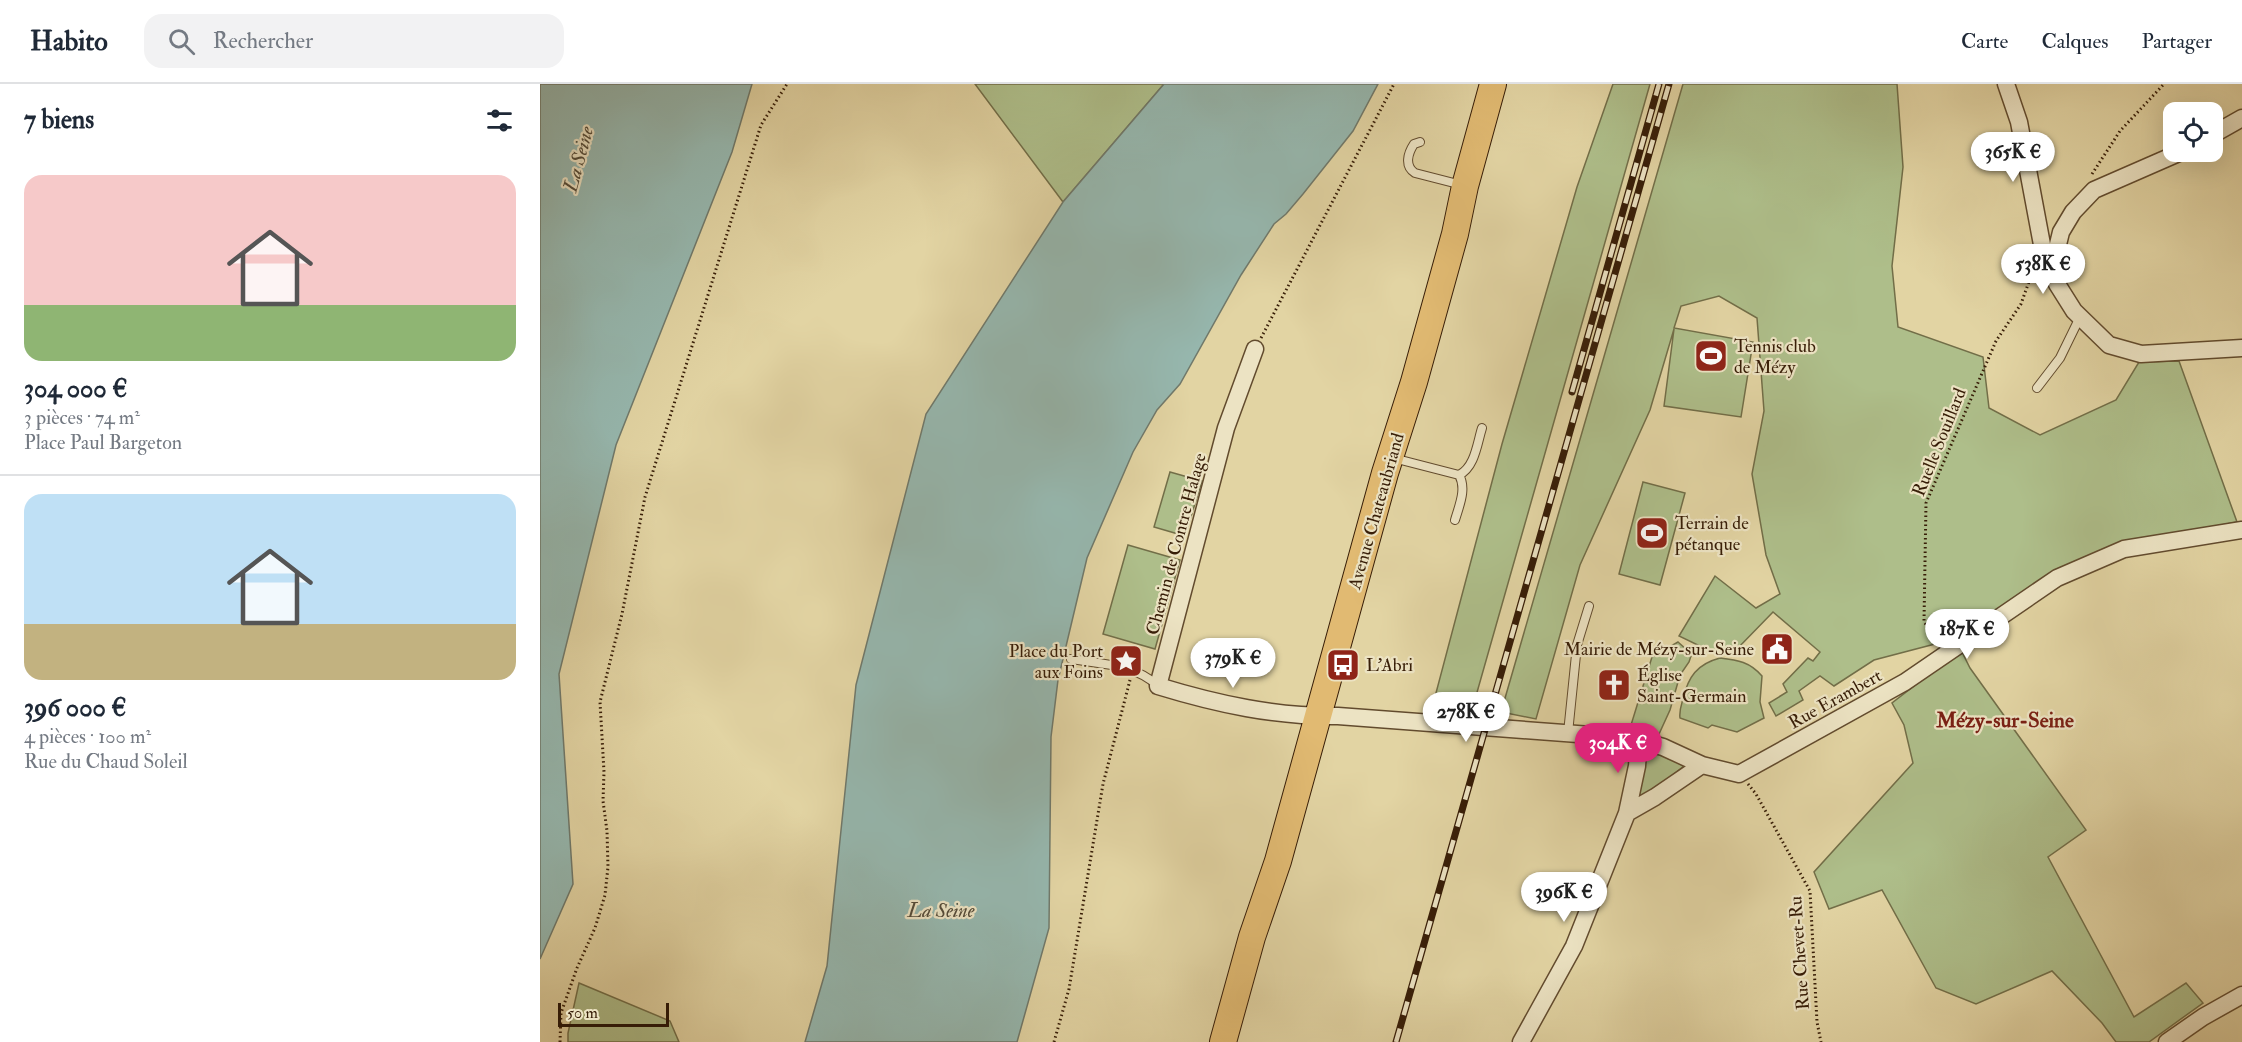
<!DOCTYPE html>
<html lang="fr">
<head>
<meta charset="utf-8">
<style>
	:root { --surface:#fff; --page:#f2f2f3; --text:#1f2937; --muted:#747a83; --line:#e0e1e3; --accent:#db2777 }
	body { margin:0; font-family:"IM FELL Double Pica",serif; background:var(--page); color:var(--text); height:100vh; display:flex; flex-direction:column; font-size:22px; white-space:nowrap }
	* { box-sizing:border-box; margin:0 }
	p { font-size:20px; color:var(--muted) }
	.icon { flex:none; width:33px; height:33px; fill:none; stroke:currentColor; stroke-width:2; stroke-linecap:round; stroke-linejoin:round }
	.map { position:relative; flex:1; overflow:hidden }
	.panel { display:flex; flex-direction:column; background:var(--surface); width:540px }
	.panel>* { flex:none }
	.controls { position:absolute; left:1623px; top:18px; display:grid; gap:12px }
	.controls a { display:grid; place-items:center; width:60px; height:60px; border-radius:12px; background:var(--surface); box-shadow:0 6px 24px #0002; font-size:30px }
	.scale { position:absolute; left:18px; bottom:15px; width:111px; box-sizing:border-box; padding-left:6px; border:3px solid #371d07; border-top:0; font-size:16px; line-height:21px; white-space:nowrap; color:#371d07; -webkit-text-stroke:4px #ece3c3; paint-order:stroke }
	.price { position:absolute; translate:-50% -51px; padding:0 14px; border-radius:21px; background:#fff; color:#222; font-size:20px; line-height:39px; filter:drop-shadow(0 2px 3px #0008) }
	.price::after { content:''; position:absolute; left:50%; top:36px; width:18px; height:14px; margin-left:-9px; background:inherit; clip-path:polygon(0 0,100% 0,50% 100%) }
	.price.on { background:var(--accent); color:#fff }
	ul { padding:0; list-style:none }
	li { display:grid; align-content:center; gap:12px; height:318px; padding:0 24px }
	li+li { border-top:2px solid var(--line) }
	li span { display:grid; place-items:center; height:186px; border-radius:18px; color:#555 }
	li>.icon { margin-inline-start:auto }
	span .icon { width:108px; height:108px; fill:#fffc; stroke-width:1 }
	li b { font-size:26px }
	h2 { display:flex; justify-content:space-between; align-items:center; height:72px; padding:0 24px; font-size:26px }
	header { display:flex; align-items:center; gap:36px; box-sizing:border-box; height:84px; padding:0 30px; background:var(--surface); border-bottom:2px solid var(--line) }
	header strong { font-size:28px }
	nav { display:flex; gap:33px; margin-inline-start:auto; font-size:21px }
	.search { width:420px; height:54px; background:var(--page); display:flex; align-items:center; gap:15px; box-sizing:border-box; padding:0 21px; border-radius:18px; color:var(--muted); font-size:22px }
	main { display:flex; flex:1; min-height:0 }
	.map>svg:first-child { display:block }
</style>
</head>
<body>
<header>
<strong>Habito</strong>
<div class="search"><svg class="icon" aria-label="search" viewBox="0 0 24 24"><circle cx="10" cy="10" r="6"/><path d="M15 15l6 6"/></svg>Rechercher</div>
<nav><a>Carte</a><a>Calques</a><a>Partager</a></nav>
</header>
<main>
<section class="panel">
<h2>7 biens<svg class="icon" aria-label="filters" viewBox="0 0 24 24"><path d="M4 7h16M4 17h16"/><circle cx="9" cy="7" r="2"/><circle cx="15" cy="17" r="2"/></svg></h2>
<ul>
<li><span style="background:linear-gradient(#f6c9c9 70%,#8fb573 0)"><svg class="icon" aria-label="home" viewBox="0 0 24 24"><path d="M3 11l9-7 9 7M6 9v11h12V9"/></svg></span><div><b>304 000 €</b><p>3 pièces · 74 m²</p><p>Place Paul Bargeton</p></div></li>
<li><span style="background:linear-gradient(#bfe0f5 70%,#c2b280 0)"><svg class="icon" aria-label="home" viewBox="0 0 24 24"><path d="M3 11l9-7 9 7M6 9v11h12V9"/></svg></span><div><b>396 000 €</b><p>4 pièces · 100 m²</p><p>Rue du Chaud Soleil</p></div></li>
</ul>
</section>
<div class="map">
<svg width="1702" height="958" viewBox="0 0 1702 958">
	<rect width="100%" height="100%" fill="#e2d4a3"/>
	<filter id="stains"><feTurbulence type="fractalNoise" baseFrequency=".00333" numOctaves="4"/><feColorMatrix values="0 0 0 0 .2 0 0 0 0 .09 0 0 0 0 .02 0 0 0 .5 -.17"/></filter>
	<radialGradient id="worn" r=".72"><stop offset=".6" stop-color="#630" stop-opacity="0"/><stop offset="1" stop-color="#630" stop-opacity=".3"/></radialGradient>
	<!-- green -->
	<path fill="#aebe8a" stroke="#726e48" stroke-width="1.5" d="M 435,0 L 624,0 L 523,118 Z
		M 1073,0 L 1110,0 L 932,626 L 892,624 L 962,360 L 1037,103 Z
		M 1143,0 L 1357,0 L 1363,83 L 1352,182 L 1358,243 L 1443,273 L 1449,324 L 1500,351 L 1576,316 L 1599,278 L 1639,277 L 1697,438 L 1581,460 L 1414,555 L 1334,576 L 1294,602 L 1280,592 L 1259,607 L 1263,616 L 1236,632 L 1229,619 L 1247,608 L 1243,600 L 1268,574 L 1273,577 L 1280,568 L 1233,528 L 1196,566 L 1168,566 L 1139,552 L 1175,492 L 1216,524 L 1240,510 L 1226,471 L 1212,390 L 1224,327 L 1217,234 L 1179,212 L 1141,222 L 1134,244 L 1213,258 L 1201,333 L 1124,322 L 1134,245 L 1110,326 L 1040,481 L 996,635 L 961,628 Z
		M 630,388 L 662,397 L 645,452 L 614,443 Z
		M 1103,398 L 1145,409 L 1120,501 L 1079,490 Z
		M 588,461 L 640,476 L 615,565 L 563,550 Z
		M 1138,558 L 1148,567 L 1151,572 L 1149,578 L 1140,591 L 1130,626 L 1119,650 L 1091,641 L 1112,573 Z
		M 1421,566 L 1430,584 L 1546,746 L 1508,773 L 1594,933 L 1646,899 L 1663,919 L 1609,958 L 1576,958 L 1562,939 L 1512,887 L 1436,920 L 1396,904 L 1342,806 L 1289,825 L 1274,788 L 1373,679 L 1364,641 L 1352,619 Z
		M 1180,574 C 1198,576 1210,578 1222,592 L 1220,618 L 1224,634 L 1197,648 L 1172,641 L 1168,644 L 1140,634 C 1139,627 1141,622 1143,615 C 1148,593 1157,580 1180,574 Z
		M 1108,663 L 1144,682 L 1102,715 L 1096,713 Z
		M 39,899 L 130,937 L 139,958 L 28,958 L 28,949 Z"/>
	<!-- water -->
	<path fill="#96b7ae" stroke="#70796b" stroke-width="1.5" d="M 0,0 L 212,0 L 192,68 L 76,361 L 19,590 L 33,800 L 0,875 Z
		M 624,0 L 838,0 L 813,47 L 763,110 L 746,130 L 734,140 L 701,191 L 640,300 L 617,326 L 593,368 L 547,474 L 518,596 L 511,653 L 509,844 L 477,958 L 265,958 L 287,882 L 316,601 L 386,330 L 523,118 Z"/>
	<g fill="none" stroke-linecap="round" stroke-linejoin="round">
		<defs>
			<path id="lane" d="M 880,58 L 874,60 C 868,69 864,82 875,89 L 914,99
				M 1497,304 L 1520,274 L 1540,233
				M 853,374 L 919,391 C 935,383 937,360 942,344
				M 915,436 C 919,422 927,405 919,391
				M 531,575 C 562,580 595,580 618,602
				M 1028,649 L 1037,561 L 1049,522"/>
			<path id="street" d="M 1466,0 L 1479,38 L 1503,166 L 1514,177
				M 1672,51 L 1702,34
				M 1641,68 L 1554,106 L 1533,128 L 1521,148 L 1514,177 L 1517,200 L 1534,227 L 1569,261 L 1601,270 L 1702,264
				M 715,265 L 686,344 L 618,602 C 677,620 736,633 798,632 L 1091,654 L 1123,663 L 1162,681 L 1199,690 L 1365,598 L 1517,494 L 1584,465 L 1702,446
				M 1087,729 L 1115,713 L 1162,681
				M 981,958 L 1034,862 L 1087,729 L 1097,682 L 1099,656
				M 1627,958 L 1663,933 L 1702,911"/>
			<path id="primary" d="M 683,958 L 712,853 L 738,777 L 845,389 L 874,298 L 915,150 L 925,102 L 953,0"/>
		</defs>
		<!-- lane casing -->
		<use href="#lane" stroke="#624b2e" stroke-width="10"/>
		<!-- street casing -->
		<use href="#street" stroke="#624b2e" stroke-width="19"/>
		<!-- primary casing -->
		<use href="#primary" stroke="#371d07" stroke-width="28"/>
		<!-- path -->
		<path stroke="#371d07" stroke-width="3" stroke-dasharray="1.5 3" stroke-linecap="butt" d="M 1552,90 L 1580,47 L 1624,0
			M 721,254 L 854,0
			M 1397,560 L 1384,537 L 1386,419 L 1456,257 L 1481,220 L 1496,178
			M 1208,700 L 1216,710 L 1270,807 L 1277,938 L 1281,958
			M 20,958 L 21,929 L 37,884 L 55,844 L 65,811 L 68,783 L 67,747 L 63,717 L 64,688 L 60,618 L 82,530 L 105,413 L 221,41 L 247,0
			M 514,958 L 529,905 L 563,700 L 590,596"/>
		<!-- lane -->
		<use href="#lane" stroke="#ece3c3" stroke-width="8"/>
		<!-- street -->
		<use href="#street" stroke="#ece3c3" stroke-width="16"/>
		<!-- primary -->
		<use href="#primary" stroke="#e1ba72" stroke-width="26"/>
		<defs>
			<path id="rail" d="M 1032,308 L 1119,0
				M 856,958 L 1129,0"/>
		</defs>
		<!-- rail casing -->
		<use href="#rail" stroke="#371d07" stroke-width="7"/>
		<!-- rail -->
		<use href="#rail" stroke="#ece3c3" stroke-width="4.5" stroke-dasharray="14" stroke-linecap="butt"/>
	</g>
	<!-- icons -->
	<defs>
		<symbol id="stadium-square" viewBox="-11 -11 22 22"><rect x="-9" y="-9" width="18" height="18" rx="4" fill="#8f2418" stroke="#ece3c3"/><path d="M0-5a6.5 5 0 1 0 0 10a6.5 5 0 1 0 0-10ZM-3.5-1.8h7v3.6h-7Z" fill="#fff"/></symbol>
		<symbol id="civic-square" viewBox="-11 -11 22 22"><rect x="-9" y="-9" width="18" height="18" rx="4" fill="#8f2418" stroke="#ece3c3"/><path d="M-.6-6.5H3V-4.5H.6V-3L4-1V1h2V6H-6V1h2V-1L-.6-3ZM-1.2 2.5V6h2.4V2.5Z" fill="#fff"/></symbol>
		<symbol id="sight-square" viewBox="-11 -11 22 22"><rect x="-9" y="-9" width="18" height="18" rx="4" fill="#8f2418" stroke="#ece3c3"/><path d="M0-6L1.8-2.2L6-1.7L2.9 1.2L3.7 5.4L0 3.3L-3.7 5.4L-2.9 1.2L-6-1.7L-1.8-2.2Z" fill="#fff"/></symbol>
		<symbol id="bus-square" viewBox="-11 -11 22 22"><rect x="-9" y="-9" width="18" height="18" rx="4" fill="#8f2418" stroke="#ece3c3"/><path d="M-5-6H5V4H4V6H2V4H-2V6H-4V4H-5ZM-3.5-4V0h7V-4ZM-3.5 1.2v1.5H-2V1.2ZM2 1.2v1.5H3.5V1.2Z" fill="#fff"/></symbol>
		<symbol id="church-square" viewBox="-11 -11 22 22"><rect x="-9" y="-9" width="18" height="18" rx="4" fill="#8f2418" stroke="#ece3c3"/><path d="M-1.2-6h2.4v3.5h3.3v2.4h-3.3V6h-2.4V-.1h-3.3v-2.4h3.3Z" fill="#fff"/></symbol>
	</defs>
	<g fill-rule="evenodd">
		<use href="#stadium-square" x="1152" y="253" width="38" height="38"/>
		<use href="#stadium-square" x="1093" y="430" width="38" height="38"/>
		<use href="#civic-square" x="1218" y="546" width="38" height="38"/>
		<use href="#sight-square" x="567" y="558" width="38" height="38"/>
		<use href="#bus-square" x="784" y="562" width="38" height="38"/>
		<use href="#church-square" x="1055" y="582" width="38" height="38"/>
	</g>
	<g text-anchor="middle" stroke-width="4.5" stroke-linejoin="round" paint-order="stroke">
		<!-- poi labels -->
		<g font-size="18" fill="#371d07" stroke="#ece3c3" text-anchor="start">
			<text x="1194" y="268">Tennis club<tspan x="1194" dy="21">de Mézy</tspan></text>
			<text x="1135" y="445">Terrain de<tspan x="1135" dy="21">pétanque</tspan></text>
			<text x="1214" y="571" text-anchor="end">Mairie de Mézy-sur-Seine</text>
			<text x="563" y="573" text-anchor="end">Place du Port<tspan x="563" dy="21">aux Foins</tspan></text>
			<text x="826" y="587">L'Abri</text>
			<text x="1097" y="597">Église<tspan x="1097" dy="21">Saint-Germain</tspan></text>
		</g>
		<!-- street labels -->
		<g font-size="18" fill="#371d07" stroke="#ece3c3">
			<text transform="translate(1399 358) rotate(-68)" y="6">Ruelle Souillard</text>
			<text transform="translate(836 427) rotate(-74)" y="6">Avenue Chateaubriand</text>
			<text transform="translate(636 460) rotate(-75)" y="6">Chemin de Contre Halage</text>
			<text transform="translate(1295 615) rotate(-29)" y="6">Rue Erambert</text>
			<text transform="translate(1259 869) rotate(-94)" y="6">Rue Chevet-Ru</text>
		</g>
		<!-- water labels -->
		<g font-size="20" font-style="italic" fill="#544b39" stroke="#ece3c3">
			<text transform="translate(38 75) rotate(-75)" y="7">La Seine</text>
			<text x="401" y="833">La Seine</text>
		</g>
		<!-- quarter labels -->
		<g font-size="21" font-weight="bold" fill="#7a1f14" stroke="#ece3c3">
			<text x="1465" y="643">Mézy-sur-Seine</text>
		</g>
	</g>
	<rect width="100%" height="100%" filter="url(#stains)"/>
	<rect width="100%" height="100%" fill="url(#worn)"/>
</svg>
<div class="controls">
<a><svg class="icon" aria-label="locate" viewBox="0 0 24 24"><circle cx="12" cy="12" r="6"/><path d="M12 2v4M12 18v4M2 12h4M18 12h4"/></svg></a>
</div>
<div class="scale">50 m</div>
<b class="price" style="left:1473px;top:99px">365K €</b>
<b class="price" style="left:1503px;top:211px">538K €</b>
<b class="price" style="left:1427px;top:576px">187K €</b>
<b class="price" style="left:693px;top:605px">379K €</b>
<b class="price" style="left:926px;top:659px">278K €</b>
<b class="price on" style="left:1078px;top:690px">304K €</b>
<b class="price" style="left:1024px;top:839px">396K €</b>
</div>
</main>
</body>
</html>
